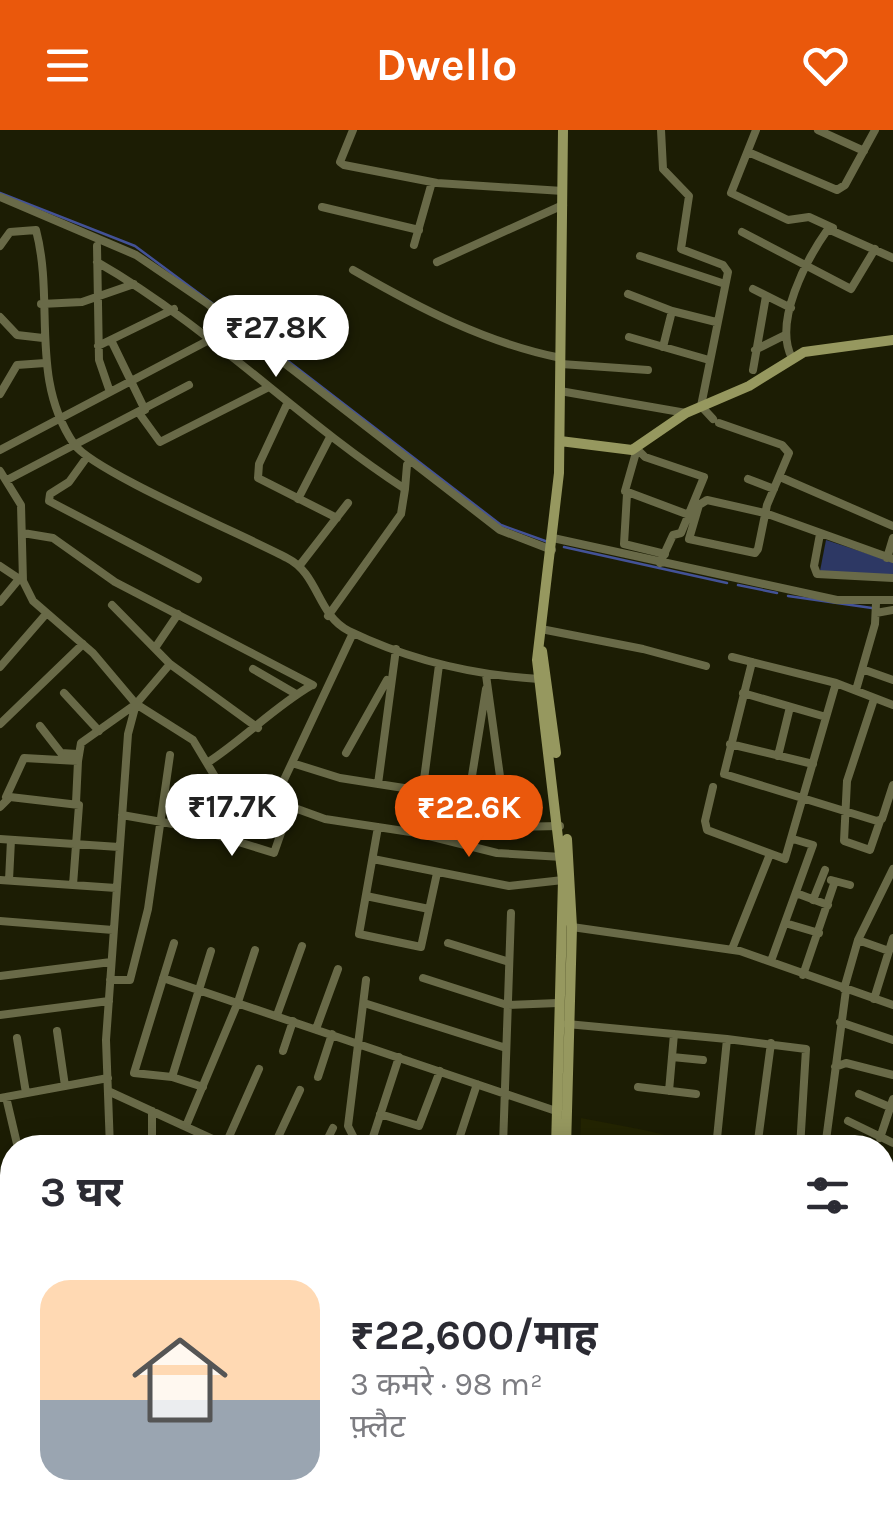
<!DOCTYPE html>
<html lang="hi">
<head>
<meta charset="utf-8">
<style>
	:root { --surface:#fff; --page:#f7f7f7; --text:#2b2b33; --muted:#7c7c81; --accent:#ea580c }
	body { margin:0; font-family:Karla,"Noto Sans Devanagari",sans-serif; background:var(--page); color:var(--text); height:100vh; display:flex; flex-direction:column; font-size:38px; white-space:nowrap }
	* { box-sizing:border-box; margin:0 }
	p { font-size:32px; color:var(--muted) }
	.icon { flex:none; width:55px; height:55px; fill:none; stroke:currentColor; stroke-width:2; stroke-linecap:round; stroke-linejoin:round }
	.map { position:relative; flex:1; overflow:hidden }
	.panel { position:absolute; left:0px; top:1005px; width:895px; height:392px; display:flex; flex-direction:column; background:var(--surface); border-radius:40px 40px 0 0; box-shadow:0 5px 25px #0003 }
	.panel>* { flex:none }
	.price { position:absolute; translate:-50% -85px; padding:0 22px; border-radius:35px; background:#fff; color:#222; font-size:32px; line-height:65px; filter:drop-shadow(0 2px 5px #0008) }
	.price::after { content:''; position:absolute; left:50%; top:60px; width:30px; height:22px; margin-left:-15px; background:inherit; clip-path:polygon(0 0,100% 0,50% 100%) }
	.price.selected { background:var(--accent); color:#fff }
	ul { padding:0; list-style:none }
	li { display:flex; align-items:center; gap:30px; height:250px; padding:0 40px }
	li span { display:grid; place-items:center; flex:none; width:280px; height:200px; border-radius:30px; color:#555 }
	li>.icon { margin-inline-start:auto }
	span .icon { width:120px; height:120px; fill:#fffc; stroke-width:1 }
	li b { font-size:42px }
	h2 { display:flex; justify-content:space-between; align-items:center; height:120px; padding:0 40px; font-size:42px }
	header { display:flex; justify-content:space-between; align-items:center; height:130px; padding:0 40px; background:var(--accent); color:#fff; font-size:45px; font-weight:700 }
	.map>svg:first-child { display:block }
</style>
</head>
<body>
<header><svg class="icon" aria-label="menu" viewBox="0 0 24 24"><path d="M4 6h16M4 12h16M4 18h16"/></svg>Dwello<svg class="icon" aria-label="heart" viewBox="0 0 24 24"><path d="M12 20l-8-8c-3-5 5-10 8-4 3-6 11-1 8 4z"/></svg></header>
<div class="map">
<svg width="893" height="1397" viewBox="0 0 893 1397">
	<rect width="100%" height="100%" fill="#1c1d04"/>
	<!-- built -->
	<path fill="#232402" d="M 581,988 L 644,1000 L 716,1017 L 580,1018 Z"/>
	<!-- green -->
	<path fill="#2d3864" d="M 826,410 L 893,432 L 893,445 L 820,441 Z"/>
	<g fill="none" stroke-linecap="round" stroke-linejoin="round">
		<!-- stream -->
		<path stroke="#435297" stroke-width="2.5" d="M 0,63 L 135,116 L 232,188
			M 236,191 L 501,395 L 548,412
			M 564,417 L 727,453
			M 738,455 L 777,463
			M 788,466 L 872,478"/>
		<!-- street -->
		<path stroke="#696a48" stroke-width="8" d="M 353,0 L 340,32 L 344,35 L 437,53 L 563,61
			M 661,0 L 663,39 L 689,66 L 681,119 L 723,135 L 728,142 L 701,276 L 713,289
			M 756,0 L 731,63 L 788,90 L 809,87 L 833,98
			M 818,0 L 864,21
			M 748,22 L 837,60 L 845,55 L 875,0
			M 0,67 L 136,125 L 208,174 L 500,400 L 552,420
			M 322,77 L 419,100
			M 742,102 L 851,159 L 875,119
			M 414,115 L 432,52
			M 0,116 L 10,102 L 36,100 C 55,172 29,248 74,314 C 92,341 248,407 287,428 C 319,444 317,485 349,501 C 409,530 472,545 539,549
			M 97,116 L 99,230 L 110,262
			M 640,126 L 725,154
			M 97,132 C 209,196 297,289 405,359 L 401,384 L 328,486
			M 437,132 L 563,75
			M 353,140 C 419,178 486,213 561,228
			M 753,159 L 791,178
			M 628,164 L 672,181
			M 41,174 L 82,172 L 134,154
			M 0,187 L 17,205 L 43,208
			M 629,207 L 709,230
			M 111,210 L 145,280
			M 98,216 L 174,179
			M 663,217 L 672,181 L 716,192
			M 755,220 L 785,205
			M 792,228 C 773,192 806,130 828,99 L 893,128
			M 561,234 L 648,240
			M 753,240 L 766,166
			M 560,261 L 686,283
			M 0,264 L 17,235 L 45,233
			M 287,274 L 259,334 L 258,348 L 337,388
			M 139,283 L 160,312 L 267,258
			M 719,293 L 782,315 L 789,323 L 767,375 L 758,419 L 755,423 L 689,409 L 699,375 L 707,370 L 765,383 L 893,429
			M 0,320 L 211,209
			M 87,327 L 69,352 L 50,364 L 49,371 L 198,449
			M 0,341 L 21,375 L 23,451 L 33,471 L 93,523 L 136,574 L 193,610 L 217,650 L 325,689 L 417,703 L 497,723 L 562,727
			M 780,347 L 893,396
			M 748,349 L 774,359
			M 7,350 L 189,255
			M 405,359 L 407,335
			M 627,364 L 624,414 L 665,424
			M 298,369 L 330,307
			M 23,403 L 53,408 L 115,452 L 313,555
			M 820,404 L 814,436 L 817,444 L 893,448
			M 553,408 L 837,470 L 893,470
			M 887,428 L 893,408
			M 660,433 L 673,405 L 681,403 L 704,347 L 645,327 L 637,319 L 625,361 L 689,385
			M 300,435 L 348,373
			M 0,436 L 21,450
			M 0,472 L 19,449
			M 112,475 L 170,534 L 258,598
			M 876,483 L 893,480
			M 541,499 L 643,519 L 706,536
			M 155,518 L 178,484
			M 732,527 L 836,553 L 893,575
			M 752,532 L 724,644 L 877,691 L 882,689 L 893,655
			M 0,537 L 46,484
			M 253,539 L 296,564
			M 862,539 L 893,550
			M 486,545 L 507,697
			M 856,560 L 875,494 L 876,473
			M 64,563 L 99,601
			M 743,563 L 826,587
			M 874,569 L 847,651 L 844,711 L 870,720 L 880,691
			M 0,594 L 83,514
			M 40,596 L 61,623 L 77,624
			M 730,614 L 813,634
			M 346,623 L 387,550
			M 778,626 L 790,577
			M 207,633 C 244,609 274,577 312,555
			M 292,633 L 340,648 L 423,661
			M 378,654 L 396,519
			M 713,657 L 705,691 L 707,700 L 785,729 L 836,553
			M 6,667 L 24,628 L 78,631 L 81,613 L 136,574 L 170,534
			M 274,671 L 353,503
			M 76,673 L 78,631
			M 0,677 L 10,667 L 79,675 L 73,755
			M 421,677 L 466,683 L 507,697 L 560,696
			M 466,683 L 486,559
			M 122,685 L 190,697 L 274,723 L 290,677
			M 378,697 L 359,804 L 421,817 L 437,743
			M 417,703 L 439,535
			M 0,709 L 119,717
			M 373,729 L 509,756 L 563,750
			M 0,750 L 116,758
			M 9,750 L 11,710
			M 831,750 L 850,755
			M 796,763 L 828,775
			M 366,766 L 429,779
			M 813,770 L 825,740
			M 0,791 L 113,800
			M 785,793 L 819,803
			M 572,797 L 740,821 L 893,875
			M 858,810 L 889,821
			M 448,813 L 509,832
			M 732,819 L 770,724
			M 771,831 L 813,715 L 793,709
			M 803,845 L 835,751
			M 0,846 L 111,832
			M 163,848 L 556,981
			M 423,848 L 507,875 L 558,873
			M 110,850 L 130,850 L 148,779 L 170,625
			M 844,859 L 858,810 L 893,739
			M 874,869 L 893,808
			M 364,873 L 506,918
			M 0,885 L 109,871
			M 277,885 L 302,816
			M 840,892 L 893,910
			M 567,894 L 727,909 L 716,1018
			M 316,899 L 338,839
			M 57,901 L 65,956
			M 17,908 L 26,963
			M 727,909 L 806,919 L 800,1018
			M 283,921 L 293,891
			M 672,927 L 703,930
			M 835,937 L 846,933 L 893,945
			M 172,947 L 134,943 L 174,813
			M 318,947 L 332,904
			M 203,957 L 172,947 L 211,821
			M 638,957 L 696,964
			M 108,961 L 232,1018
			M 669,961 L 674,904
			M 859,964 L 892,978
			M 6,967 L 18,1018
			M 0,968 L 108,948
			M 380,984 L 419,996 L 440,941
			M 848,991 L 893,1013
			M 186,996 L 238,872 L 255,820
			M 880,1008 L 893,969
			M 458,1012 L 477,954
			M 371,1013 L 399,927
			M 358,1016 L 348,996 L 366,850
			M 503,1016 L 511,783
			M 89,1018 L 110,1009
			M 110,1018 L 106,910 L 128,604 L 136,574
			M 152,1018 L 152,981
			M 224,1018 L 259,939
			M 273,1018 L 300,960
			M 323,1018 L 333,998
			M 757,1018 L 771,913
			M 825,1018 L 846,860
			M 882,1036 L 893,1041
			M 0,1056 L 12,1050
			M 0,1096 L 12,1091
			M 0,1130 L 12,1128
			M 882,1168 L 887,1153
			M 882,1189 L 893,1193
			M 882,1231 L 893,1234
			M 0,1237 L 9,1201
			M 882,1271 L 893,1274
			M 882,1313 L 893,1317
			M 882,1326 L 893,1330
			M 0,1368 L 12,1371
			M 882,1372 L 893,1377
			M 68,1385 L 140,1389
			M 250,1385 L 251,1397
			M 364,1385 L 374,1385
			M 0,1387 L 32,1397
			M 524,1387 L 570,1397
			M 279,1391 L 304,1397
			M 218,1397 L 218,1385
			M 401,1397 L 404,1385
			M 625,1397 L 628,1385
			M 764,1397 L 765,1385
			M 820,1397 L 821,1385
			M 889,1397 L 893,1388"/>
		<!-- secondary -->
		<path stroke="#96985f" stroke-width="10" d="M 560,311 L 632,320 L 686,283 L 749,256 L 804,222 L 893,210
			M 542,521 L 556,623
			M 556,1018 L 563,750 L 537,530 L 559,343 L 563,0
			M 566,1018 L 572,797 L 567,709
			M 512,1397 L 514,1385
			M 523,1397 L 525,1385"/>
	</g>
</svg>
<b class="price" style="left:276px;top:250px">₹27.8K</b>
<b class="price" style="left:232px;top:729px">₹17.7K</b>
<b class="price selected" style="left:469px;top:730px">₹22.6K</b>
<section class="panel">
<h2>3 घर<svg class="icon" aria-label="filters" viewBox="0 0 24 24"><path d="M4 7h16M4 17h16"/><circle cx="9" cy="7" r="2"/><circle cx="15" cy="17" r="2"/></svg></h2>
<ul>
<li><span style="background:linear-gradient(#ffd9b3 60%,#9aa5b1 0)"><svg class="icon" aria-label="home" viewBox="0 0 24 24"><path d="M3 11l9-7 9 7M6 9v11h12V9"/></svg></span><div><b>₹22,600/माह</b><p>3 कमरे · 98 m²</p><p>फ़्लैट</p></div></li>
</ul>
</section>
</div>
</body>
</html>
